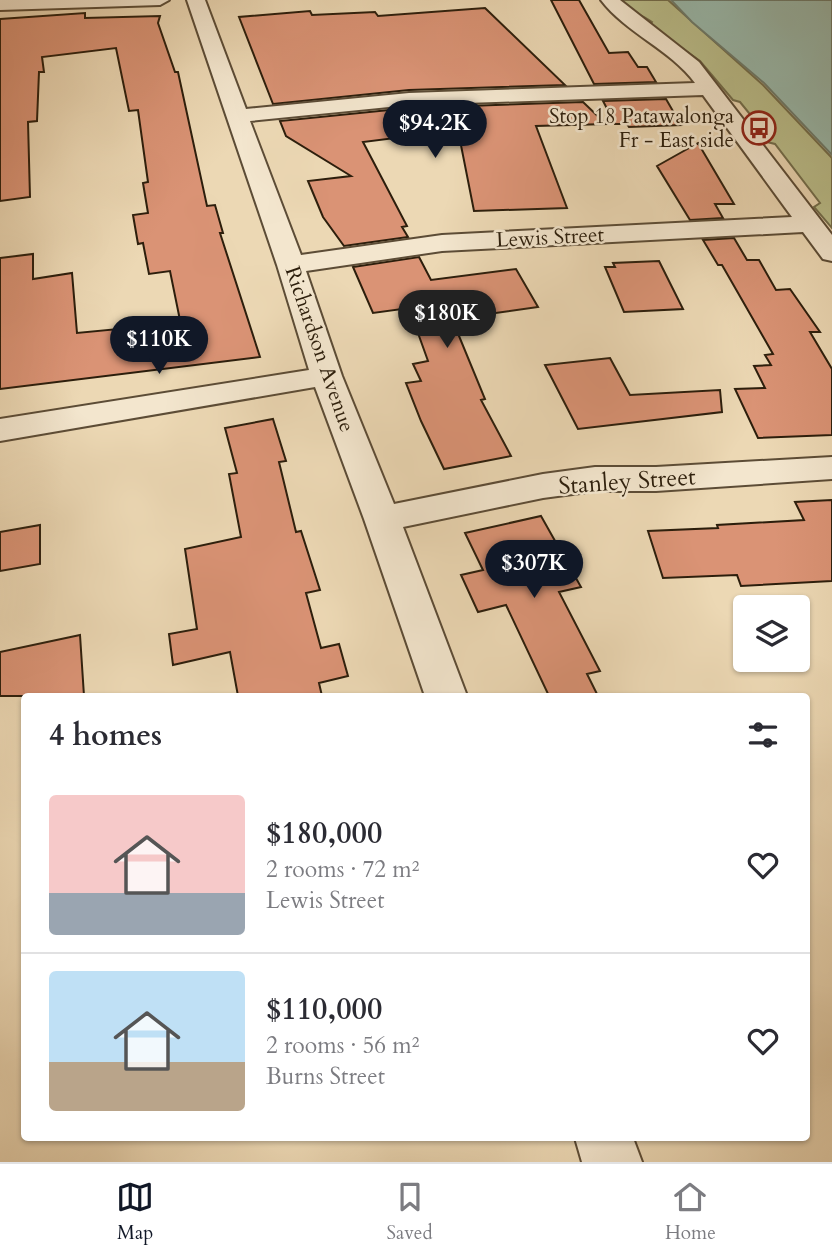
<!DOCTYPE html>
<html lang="en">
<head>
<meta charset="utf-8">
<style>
	:root { --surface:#fff; --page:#f2f2f3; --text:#2b2b33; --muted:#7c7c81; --line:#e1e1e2; --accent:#111827 }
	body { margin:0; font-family:Cardo,serif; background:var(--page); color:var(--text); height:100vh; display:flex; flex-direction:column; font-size:26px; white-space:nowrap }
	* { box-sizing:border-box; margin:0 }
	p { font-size:23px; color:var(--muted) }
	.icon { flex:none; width:38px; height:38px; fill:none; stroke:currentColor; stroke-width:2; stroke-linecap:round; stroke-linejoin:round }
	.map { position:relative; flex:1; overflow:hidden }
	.drawer { position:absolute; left:21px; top:693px; width:789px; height:448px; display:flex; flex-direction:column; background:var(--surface); border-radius:7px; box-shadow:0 2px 5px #0004 }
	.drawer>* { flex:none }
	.controls { position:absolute; left:733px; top:595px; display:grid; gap:14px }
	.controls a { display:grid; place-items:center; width:77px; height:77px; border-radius:7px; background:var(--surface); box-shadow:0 2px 5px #0004; font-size:35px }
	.price { position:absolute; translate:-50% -60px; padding:0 16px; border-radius:24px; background:var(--accent); color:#fff; font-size:23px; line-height:46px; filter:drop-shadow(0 2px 4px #0008) }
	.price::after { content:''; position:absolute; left:50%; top:42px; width:21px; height:16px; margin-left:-10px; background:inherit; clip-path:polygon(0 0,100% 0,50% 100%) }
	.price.selected { background:#222; color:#fff }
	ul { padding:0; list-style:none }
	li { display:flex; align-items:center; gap:21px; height:175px; padding:0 28px }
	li+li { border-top:2px solid var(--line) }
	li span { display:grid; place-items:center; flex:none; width:196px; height:140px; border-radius:7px; color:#555 }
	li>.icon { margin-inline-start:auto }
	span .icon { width:84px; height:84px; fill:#fffc; stroke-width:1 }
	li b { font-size:30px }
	h2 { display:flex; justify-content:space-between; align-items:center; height:84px; padding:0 28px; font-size:30px }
	.menu { display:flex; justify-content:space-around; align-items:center; height:98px; border-top:2px solid var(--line); background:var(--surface); font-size:19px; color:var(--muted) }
	.menu a { display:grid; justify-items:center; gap:4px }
	.menu .selected { color:var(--accent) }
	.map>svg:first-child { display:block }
</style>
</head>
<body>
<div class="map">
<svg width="832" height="1162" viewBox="0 0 832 1162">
	<rect width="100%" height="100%" fill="#ecd8b4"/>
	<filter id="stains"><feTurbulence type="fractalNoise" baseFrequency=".00286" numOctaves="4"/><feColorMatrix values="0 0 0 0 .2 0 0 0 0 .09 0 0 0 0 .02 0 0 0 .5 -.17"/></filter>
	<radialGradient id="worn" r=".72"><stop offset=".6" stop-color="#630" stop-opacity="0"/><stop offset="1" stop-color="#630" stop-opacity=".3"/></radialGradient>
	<!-- green -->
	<path fill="#babe8b" stroke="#736e4c" stroke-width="2" d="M 622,0 L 668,0 L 763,85 L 832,158 L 832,228 L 814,207 L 820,203 L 775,144 L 763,141 L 756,132 L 762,129 L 740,102 L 733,100 L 700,61 L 650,25 L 652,22 C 642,15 627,11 622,0 Z"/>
	<!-- water -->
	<path fill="#99baad" stroke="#6d7c6d" stroke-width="2" d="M 671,0 L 832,0 L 832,155 L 764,83 L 692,22 Z"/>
	<!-- building -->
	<path fill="#da9375" stroke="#2c1e0c" stroke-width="2" d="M 551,0 L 579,0 L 609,53 L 628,52 L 638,67 L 647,67 L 656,82 L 594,84 Z
		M 485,8 L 565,85 L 409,90 L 273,104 L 239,17 L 310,11 L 312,15 L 375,12 L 378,16 Z
		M 85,13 L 85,18 L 160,16 L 158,23 L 175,72 L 178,72 L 207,206 L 215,205 L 223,233 L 220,233 L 260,357 L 0,389 L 0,258 L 33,254 L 33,279 L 72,273 L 77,333 L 118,329 L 119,345 L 183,335 L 170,271 L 149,274 L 143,243 L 138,244 L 133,215 L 148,213 L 143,183 L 148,182 L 138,110 L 129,111 L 116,48 L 42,57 L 44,72 L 39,72 L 37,121 L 28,122 L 30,197 L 0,201 L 0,19 Z
		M 666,99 L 681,125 L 629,127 L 627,124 L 615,124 L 603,101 Z
		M 583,102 L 606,124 L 536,126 L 567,208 L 474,211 L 458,130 L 363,142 L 407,226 L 402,227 L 408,237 L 344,246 L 323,217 L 308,181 L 351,176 L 286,136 L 280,121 L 409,108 Z
		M 698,143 L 734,204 L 715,204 L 723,218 L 690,220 L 657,166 Z
		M 734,238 L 747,260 L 759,260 L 776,290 L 790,289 L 820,332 L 810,332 L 832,369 L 832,435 L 758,438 L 735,389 L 765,388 L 754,366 L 771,365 L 765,355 L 773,354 L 722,265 L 718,265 L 703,240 Z
		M 419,257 L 431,280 L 516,269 L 538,307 L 452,319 L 485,399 L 481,400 L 511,456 L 444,469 L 421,421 L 406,383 L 421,381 L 413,364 L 428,361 L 409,308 L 373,313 L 353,267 Z
		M 659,261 L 683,309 L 624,312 L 605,267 L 615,267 L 613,263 Z
		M 610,358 L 630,395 L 720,390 L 722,412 L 578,429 L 545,365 Z
		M 273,419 L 286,461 L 279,462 L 296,532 L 301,531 L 320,590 L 306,593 L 321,648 L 339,644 L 348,676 L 319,683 L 322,696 L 238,696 L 230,652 L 173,665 L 169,634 L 197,629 L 185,549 L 241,537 L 229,474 L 237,473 L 225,428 Z
		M 832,500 L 832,581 L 741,586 L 737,575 L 663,578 L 648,531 L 718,528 L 717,525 L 804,520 L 795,502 Z
		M 541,516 L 581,587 L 559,592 L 600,671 L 587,674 L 598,696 L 549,696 L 506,605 L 478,612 L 461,575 L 483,570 L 465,533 Z
		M 40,525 L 40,564 L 0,571 L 0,532 Z
		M 80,635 L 84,696 L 0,696 L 0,652 Z"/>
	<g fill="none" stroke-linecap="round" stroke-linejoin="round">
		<defs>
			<path id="minor" d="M 0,0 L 169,0 L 160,5 L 0,10 Z
				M 187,0 L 205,0 L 246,109 L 409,93 L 695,83 C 670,49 627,34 601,0 L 620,0 L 699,62 L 832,235 L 832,261 L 823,259 L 803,232 L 442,251 L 306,271 L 342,376 L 394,504 L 543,474 L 595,467 L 656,467 L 832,457 L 832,479 L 656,491 L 595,491 L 543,498 L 403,527 L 467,696 L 425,696 L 364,519 L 315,387 L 0,441 L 0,419 L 309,370 L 277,265 ZM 703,95 L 792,217 L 442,235 L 301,255 L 250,121 L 409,105 Z
				M 575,1138 L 633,1138 L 642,1162 L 582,1162 Z"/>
		</defs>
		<!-- minor casing -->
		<use href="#minor" stroke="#5c4c36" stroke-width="4"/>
		<!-- minor -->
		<use href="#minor" fill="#f3e6ce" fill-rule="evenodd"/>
	</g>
	<!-- icons -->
	<defs>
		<symbol id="bus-ring" viewBox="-11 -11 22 22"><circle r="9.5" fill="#f3e6ce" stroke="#8f2418" stroke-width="1.5"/><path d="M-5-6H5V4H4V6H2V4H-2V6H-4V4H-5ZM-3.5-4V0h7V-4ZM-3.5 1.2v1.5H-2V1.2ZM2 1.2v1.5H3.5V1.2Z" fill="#8f2418"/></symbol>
	</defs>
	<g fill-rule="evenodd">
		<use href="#bus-ring" x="740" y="109" width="38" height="38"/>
	</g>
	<g text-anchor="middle" stroke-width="5" stroke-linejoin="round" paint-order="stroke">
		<!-- far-poi labels -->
		<g font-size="21" fill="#2c1e0c" stroke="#f3e6ce" text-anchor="end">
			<text x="734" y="123">Stop 18 Patawalonga<tspan x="734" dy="24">Fr - East side</tspan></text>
		</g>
		<!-- far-street labels -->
		<g font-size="21" fill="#2c1e0c" stroke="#f3e6ce">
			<text transform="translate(550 237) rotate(-3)" y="7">Lewis Street</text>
			<text transform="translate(320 349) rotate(71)" y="7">Richardson Avenue</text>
		</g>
		<!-- street labels -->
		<g font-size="24" fill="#2c1e0c" stroke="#f3e6ce">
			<text transform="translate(627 481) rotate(-4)" y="8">Stanley Street</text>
		</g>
	</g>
	<rect width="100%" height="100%" filter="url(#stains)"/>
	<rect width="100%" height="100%" fill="url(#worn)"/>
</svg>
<div class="controls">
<a><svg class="icon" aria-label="layers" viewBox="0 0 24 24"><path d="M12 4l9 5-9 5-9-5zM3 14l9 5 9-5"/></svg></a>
</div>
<b class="price" style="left:435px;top:160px">$94.2K</b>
<b class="price selected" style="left:447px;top:350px">$180K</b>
<b class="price" style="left:159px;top:376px">$110K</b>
<b class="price" style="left:534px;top:600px">$307K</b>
<section class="drawer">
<h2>4 homes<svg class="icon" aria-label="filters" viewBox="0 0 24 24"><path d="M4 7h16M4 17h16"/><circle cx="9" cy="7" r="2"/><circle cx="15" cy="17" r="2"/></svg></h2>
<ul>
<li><span style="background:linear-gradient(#f6c9c9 70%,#9aa5b1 0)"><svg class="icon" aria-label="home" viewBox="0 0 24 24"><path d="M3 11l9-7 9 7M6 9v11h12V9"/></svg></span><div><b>$180,000</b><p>2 rooms · 72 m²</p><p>Lewis Street</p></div><svg class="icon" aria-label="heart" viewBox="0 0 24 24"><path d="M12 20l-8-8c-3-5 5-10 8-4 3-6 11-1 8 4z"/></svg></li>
<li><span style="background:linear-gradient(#bfe0f5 65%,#b9a48a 0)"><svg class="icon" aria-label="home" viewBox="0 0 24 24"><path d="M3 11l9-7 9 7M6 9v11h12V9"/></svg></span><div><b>$110,000</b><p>2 rooms · 56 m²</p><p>Burns Street</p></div><svg class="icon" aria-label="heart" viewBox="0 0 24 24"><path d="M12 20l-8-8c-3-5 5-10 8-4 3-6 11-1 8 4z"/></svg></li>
</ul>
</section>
</div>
<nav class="menu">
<a class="selected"><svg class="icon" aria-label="map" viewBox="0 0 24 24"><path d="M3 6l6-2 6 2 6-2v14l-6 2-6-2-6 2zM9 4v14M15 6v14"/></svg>Map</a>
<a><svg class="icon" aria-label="saved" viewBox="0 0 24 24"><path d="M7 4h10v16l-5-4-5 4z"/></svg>Saved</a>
<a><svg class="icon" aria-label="home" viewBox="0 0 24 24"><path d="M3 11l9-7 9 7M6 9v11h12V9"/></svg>Home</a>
</nav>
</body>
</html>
